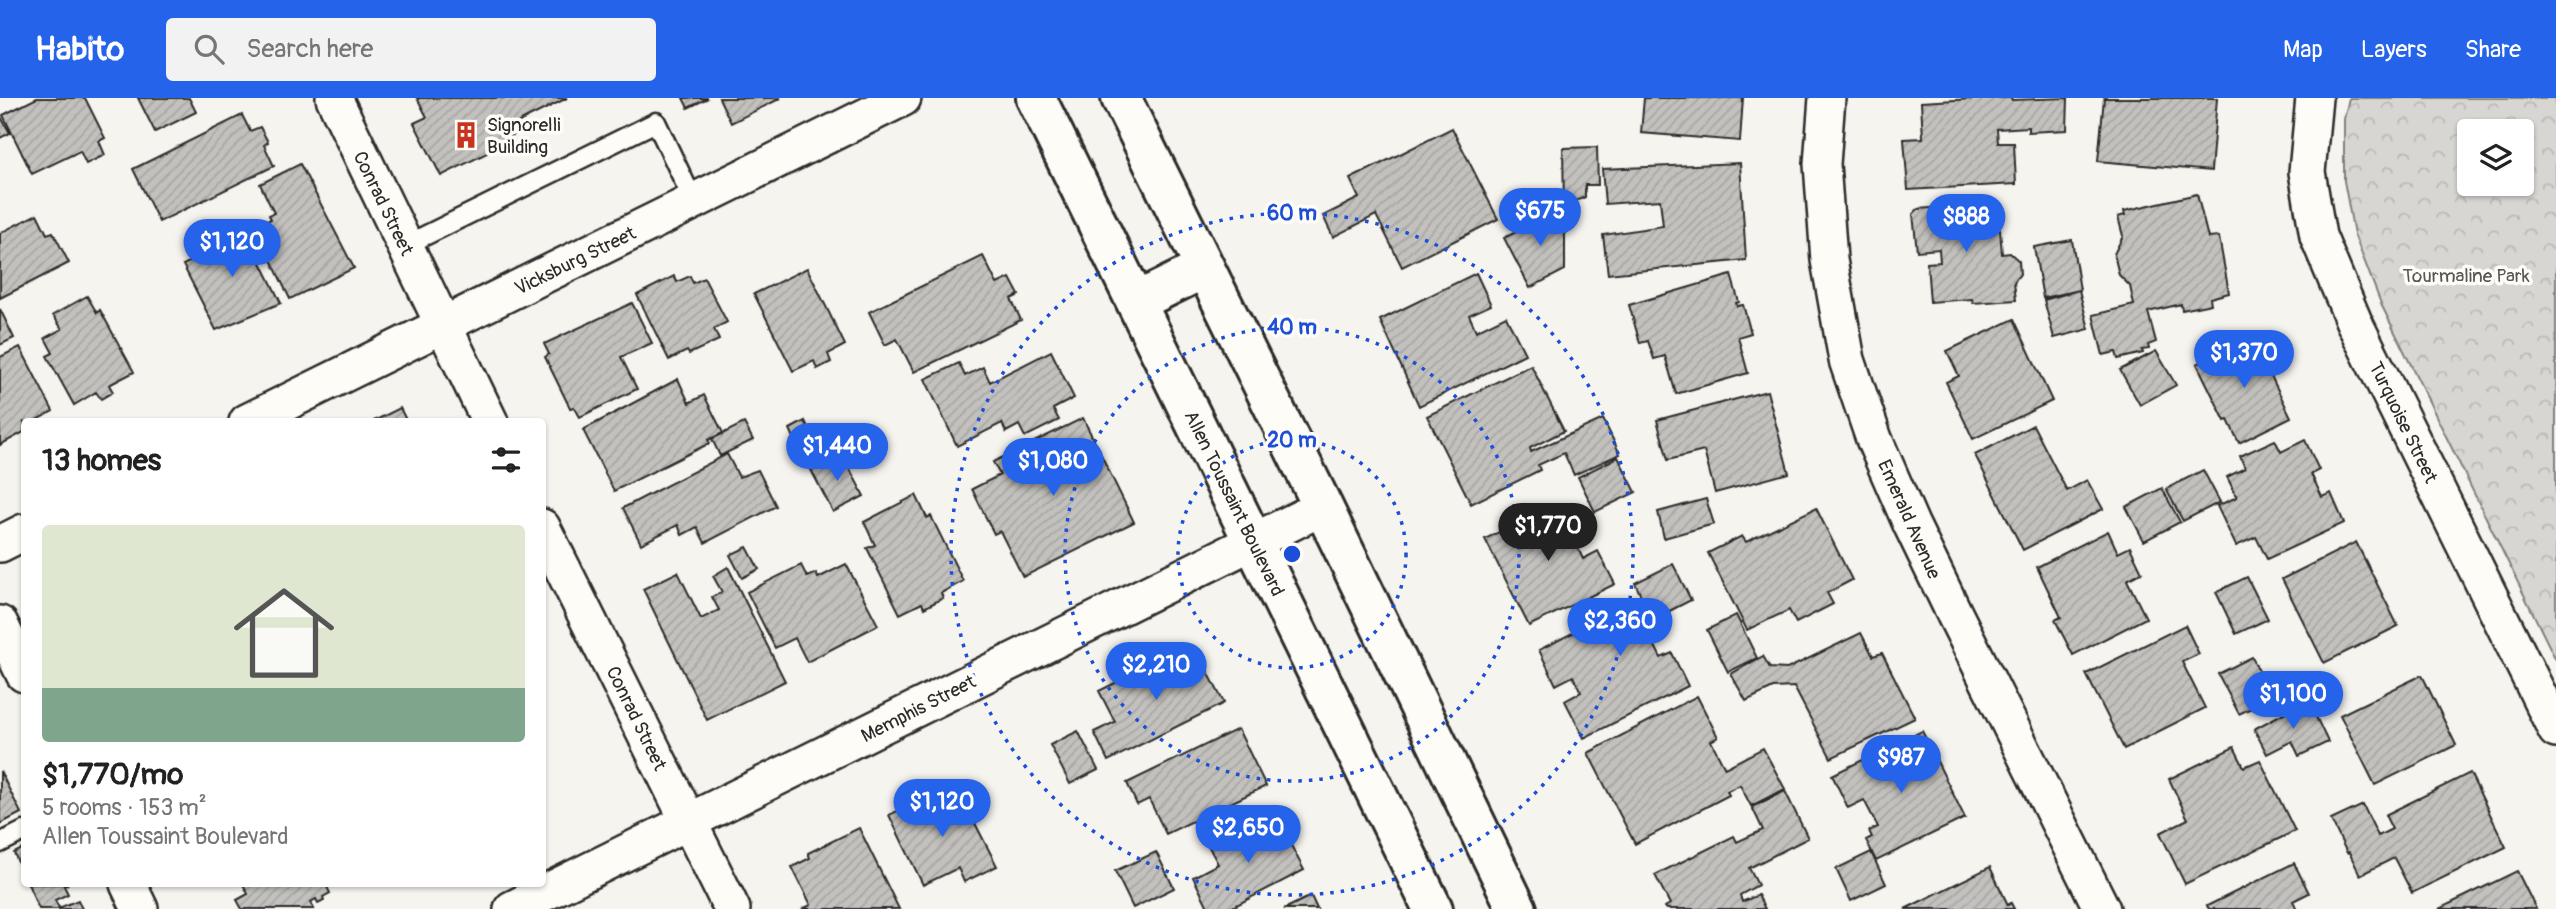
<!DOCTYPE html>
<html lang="en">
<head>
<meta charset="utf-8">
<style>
	:root { --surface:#fff; --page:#f2f2f2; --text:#222; --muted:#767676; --accent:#2563eb }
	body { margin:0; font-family:Pangolin,sans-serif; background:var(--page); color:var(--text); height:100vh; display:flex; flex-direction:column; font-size:26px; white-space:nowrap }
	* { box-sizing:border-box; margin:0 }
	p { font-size:23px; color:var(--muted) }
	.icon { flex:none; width:38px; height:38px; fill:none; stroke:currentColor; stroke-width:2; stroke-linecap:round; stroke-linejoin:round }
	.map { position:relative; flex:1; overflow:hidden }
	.drawer { position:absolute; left:21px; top:320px; width:525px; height:469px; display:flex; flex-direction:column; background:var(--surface); border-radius:7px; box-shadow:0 2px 5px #0004 }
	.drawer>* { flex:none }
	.controls { position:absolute; left:2457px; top:21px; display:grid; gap:14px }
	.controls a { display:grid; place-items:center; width:77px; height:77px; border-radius:7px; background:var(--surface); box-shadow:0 2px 5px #0004; font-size:35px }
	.price { position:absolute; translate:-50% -60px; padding:0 16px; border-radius:24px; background:var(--accent); color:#fff; font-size:23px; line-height:46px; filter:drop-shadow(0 2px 4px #0008) }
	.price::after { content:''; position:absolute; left:50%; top:42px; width:21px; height:16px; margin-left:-10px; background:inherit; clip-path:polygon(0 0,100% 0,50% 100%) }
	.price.on { background:#222; color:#fff }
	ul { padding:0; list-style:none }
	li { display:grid; align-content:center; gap:14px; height:371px; padding:0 21px }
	li span { display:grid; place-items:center; height:217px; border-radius:7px; color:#555 }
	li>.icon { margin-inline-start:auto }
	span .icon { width:126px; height:126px; fill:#fffc; stroke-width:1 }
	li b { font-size:30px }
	h2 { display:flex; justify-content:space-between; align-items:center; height:84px; padding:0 21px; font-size:30px }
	header { display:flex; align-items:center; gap:42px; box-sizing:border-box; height:98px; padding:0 35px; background:var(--accent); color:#fff }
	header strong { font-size:33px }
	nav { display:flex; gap:38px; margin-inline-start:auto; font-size:24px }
	.search { width:490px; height:63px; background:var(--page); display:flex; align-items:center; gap:18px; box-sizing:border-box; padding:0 24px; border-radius:7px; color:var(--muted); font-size:26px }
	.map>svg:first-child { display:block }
</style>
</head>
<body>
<header>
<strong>Habito</strong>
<div class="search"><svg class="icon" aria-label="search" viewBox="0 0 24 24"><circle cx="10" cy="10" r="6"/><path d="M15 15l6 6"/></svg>Search here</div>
<nav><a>Map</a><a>Layers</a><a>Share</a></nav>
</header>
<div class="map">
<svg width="2556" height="811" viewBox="0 0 2556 811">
	<defs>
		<pattern id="park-crowns" width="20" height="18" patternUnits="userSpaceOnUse" patternTransform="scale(1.75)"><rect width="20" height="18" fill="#d7d6d2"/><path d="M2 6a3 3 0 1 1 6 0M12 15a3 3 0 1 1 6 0" fill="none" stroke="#b9b8b4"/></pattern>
		<pattern id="building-hatch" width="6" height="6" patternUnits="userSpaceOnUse" patternTransform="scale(1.75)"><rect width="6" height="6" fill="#c2c1be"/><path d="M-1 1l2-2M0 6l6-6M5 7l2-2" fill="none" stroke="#a7a6a3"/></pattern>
	</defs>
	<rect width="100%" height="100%" fill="#f5f4ef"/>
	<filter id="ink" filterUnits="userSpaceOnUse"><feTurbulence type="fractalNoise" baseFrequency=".0143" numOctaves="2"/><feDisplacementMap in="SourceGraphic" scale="14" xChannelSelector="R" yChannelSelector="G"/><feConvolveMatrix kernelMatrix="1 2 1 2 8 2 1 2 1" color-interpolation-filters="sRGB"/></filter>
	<g filter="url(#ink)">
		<!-- park -->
		<path fill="url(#park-crowns)" stroke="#81807e" stroke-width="2" fill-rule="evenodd" d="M 2349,0 L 2556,0 L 2556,562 L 2382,208 L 2354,136 L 2344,83 L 2344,21 ZM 2469,33 L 2522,33 L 2522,86 L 2469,86 Z"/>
		<!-- building -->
		<path fill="url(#building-hatch)" stroke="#2b2b2b" stroke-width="2" d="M 37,0 L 85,0 L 105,40 L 99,43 L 105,57 L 86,66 L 80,53 L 32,76 L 3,17 Z
			M 138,0 L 189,0 L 196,14 L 155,34 Z
			M 417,0 L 567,0 L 515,26 L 519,34 L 504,41 L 507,45 L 441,78 L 414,25 L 427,19 Z
			M 683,0 L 708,0 L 688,10 Z
			M 719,0 L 781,0 L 731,25 Z
			M 1644,0 L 1743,0 L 1740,43 L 1641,35 Z
			M 1991,0 L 2011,0 L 2012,2 L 2068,0 L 2067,32 L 2028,34 L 2028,29 L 1997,31 L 1998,45 L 2014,45 L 2016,86 L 1908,92 L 1904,41 L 1923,40 L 1921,4 Z
			M 2104,0 L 2217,0 L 2211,73 L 2098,63 Z
			M 242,17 L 250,33 L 260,29 L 268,44 L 264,47 L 274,68 L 159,124 L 133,71 Z
			M 1,19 L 10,35 L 0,40 L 0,20 Z
			M 1452,30 L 1498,121 L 1402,169 L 1376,117 L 1333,139 L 1323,118 L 1359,100 L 1350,81 Z
			M 1597,49 L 1598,87 L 1585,87 L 1585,99 L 1564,108 L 1563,50 Z
			M 1740,65 L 1746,162 L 1608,176 L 1603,137 L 1663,128 L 1660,102 L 1605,106 L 1602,71 Z
			M 300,66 L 354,170 L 290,201 L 255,129 L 271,121 L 269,117 L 274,115 L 260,86 Z
			M 2197,96 L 2208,140 L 2219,139 L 2229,195 L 2210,200 L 2211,206 L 2182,212 L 2181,206 L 2148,214 L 2156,244 L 2148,247 L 2149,251 L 2142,252 L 2143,255 L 2118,261 L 2116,254 L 2103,257 L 2093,217 L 2134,207 L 2130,188 L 2119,177 L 2114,156 L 2123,138 L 2118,119 L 2125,117 L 2124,113 Z
			M 1994,105 L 1997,131 L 2000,131 L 2002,156 L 2010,155 L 2019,163 L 2020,176 L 2014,184 L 2016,202 L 1973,205 L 1972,201 L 1930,204 L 1927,165 L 1940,164 L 1939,151 L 1917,153 L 1913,116 L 1918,111 Z
			M 1565,109 L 1565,172 L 1530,190 L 1504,140 Z
			M 37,116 L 47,136 L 53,134 L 69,165 L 0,200 L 0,135 Z
			M 242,126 L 281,205 L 216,232 L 183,167 L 210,154 L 205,145 Z
			M 2072,142 L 2080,192 L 2043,200 L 2034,149 Z
			M 983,158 L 997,186 L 1010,180 L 1019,197 L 1011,201 L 1021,222 L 914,274 L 897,241 L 885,247 L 869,214 Z
			M 807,170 L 845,247 L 828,256 L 831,264 L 817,271 L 814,263 L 793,273 L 754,196 Z
			M 1476,175 L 1491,207 L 1469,217 L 1476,233 L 1506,218 L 1525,256 L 1419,308 L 1380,222 Z
			M 1731,177 L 1739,204 L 1736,205 L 1737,208 L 1743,207 L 1751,235 L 1738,239 L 1748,275 L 1676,296 L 1665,258 L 1654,261 L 1648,243 L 1640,245 L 1629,207 Z
			M 674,178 L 677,184 L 690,178 L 693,185 L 704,180 L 727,224 L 714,231 L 719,242 L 689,256 L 687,253 L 669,262 L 637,197 Z
			M 2079,192 L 2089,231 L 2054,240 L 2044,202 Z
			M 87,198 L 97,215 L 100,212 L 134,274 L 109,287 L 113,294 L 101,301 L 96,294 L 74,307 L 47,258 L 53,255 L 45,240 L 62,231 L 53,217 Z
			M 632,205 L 652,245 L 621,259 L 637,291 L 580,319 L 574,309 L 570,310 L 545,259 L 549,256 L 544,246 Z
			M 0,211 L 14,240 L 0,247 Z
			M 2014,221 L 2052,303 L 1973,341 L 1946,284 L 1959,278 L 1947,253 Z
			M 2252,239 L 2291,319 L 2239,345 L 2228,322 L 2225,323 L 2197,266 Z
			M 20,249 L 53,313 L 33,324 L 24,324 L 24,334 L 0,347 L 0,259 Z
			M 1051,253 L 1074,300 L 1053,311 L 1059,322 L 1025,339 L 1019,327 L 1006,334 L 1002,325 L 957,348 L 925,281 L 959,265 L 965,278 L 983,269 L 990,284 Z
			M 2156,253 L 2176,287 L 2140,307 L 2120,272 Z
			M 1531,267 L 1564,333 L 1530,350 L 1531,354 L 1603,321 L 1620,356 L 1574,377 L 1564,355 L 1538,367 L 1540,372 L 1471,406 L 1427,318 Z
			M 678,281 L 689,305 L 704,297 L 723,335 L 708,342 L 710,345 L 614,393 L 583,332 Z
			M 1767,293 L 1789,375 L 1715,395 L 1704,353 L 1668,362 L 1657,322 Z
			M 400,310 L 407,324 L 372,324 Z
			M 1083,320 L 1134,424 L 1023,479 L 1000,433 L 994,436 L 972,391 L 1000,377 L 993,364 Z
			M 805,323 L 814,342 L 798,349 L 790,331 Z
			M 744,325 L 753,342 L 720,358 L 712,341 Z
			M 2033,327 L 2067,393 L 2087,382 L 2103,411 L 2023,452 L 1975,357 Z
			M 2275,342 L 2281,354 L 2305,342 L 2319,372 L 2311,376 L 2322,399 L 2331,395 L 2344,425 L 2267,461 L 2256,439 L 2236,448 L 2217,408 L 2237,399 L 2227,379 L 2245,370 L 2240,358 Z
			M 727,356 L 739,379 L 758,372 L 776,408 L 705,445 L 697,429 L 682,437 L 678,427 L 641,446 L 623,410 Z
			M 842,356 L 864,398 L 833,414 L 811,372 Z
			M 1618,359 L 1636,394 L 1595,414 L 1578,379 Z
			M 2203,372 L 2220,404 L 2183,423 L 2166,391 Z
			M 2162,390 L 2180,424 L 2144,443 L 2126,409 Z
			M 916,397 L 927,420 L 931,418 L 963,483 L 941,495 L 943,500 L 924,510 L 922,505 L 900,516 L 867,450 L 875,447 L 864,424 Z
			M 1706,401 L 1714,426 L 1664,440 L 1658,414 Z
			M 1555,407 L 1579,414 L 1589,435 L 1574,442 L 1583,461 L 1598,453 L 1615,486 L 1529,528 L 1485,441 Z
			M 1816,410 L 1852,482 L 1827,495 L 1833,506 L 1796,525 L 1789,512 L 1747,532 L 1708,455 L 1742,438 L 1746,444 Z
			M 2108,433 L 2118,455 L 2130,449 L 2142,474 L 2127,482 L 2146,520 L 2073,557 L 2055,522 L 2061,519 L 2037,469 Z
			M 2356,444 L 2398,528 L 2324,565 L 2282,481 Z
			M 747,449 L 759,471 L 742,480 L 730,457 Z
			M 846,466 L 878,527 L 807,564 L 795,540 L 775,550 L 747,494 L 801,467 L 807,479 L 816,475 L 818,480 Z
			M 1673,466 L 1691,502 L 1644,526 L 1661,560 L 1672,555 L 1688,588 L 1584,640 L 1565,603 L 1581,594 L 1573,578 L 1556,587 L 1539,552 L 1642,500 L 1635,485 Z
			M 728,469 L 785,583 L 707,622 L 643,491 L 678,474 L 701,521 L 719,512 L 712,499 L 722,494 L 713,478 Z
			M 2247,479 L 2268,521 L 2236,536 L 2216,494 Z
			M 1736,517 L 1757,560 L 1728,574 L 1707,532 Z
			M 2185,527 L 2199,556 L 2182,564 L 2205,610 L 2124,651 L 2086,576 Z
			M 1861,535 L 1873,558 L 1882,555 L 1915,620 L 1831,660 L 1794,589 L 1773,590 L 1746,603 L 1731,576 L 1763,558 L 1770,570 L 1787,571 Z
			M 1187,549 L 1195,565 L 1202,562 L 1224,605 L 1108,663 L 1094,634 L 1115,624 L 1099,593 Z
			M 2252,559 L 2272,600 L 2239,616 L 2218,576 Z
			M 2422,577 L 2456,647 L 2375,687 L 2340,617 Z
			M 1697,598 L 1718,639 L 1711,643 L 1725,670 L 1763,650 L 1785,691 L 1751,708 L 1740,687 L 1727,693 L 1729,697 L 1635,746 L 1588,655 Z
			M 2308,602 L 2328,644 L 2299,658 L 2292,643 L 2267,656 L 2254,631 Z
			M 1238,631 L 1266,688 L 1166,736 L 1149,701 L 1137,707 L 1127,685 Z
			M 1078,633 L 1098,672 L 1070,686 L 1050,647 Z
			M 1922,633 L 1965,720 L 1876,763 L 1866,742 L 1872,739 L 1869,733 L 1878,729 L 1864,702 L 1848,710 L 1832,677 Z
			M 2234,649 L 2244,669 L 2260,662 L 2295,733 L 2185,786 L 2160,735 L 2188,721 L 2169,681 Z
			M 0,673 L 21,715 L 0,726 Z
			M 2470,675 L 2506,749 L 2412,795 L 2394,760 L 2360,777 L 2349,754 L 2347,755 L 2331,722 L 2363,707 L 2378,738 L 2392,731 L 2385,717 Z
			M 1785,693 L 1808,740 L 1749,770 L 1758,787 L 1740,797 L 1742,804 L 1758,797 L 1765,811 L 1667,811 L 1665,809 L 1670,806 L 1655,777 L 1734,738 L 1737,744 L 1763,732 L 1752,709 Z
			M 959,694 L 997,768 L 964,784 L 958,770 L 923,787 L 889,717 L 934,695 L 938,704 Z
			M 1274,715 L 1304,772 L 1229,811 L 1209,811 L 1193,779 L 1218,766 L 1209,749 Z
			M 859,730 L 899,811 L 802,811 L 811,807 L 792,769 L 810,760 L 808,755 Z
			M 24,750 L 24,778 L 14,755 Z
			M 1156,754 L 1174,790 L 1133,810 L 1115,773 Z
			M 1871,754 L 1886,786 L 1851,803 L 1836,771 Z
			M 2294,765 L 2309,795 L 2293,803 L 2297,811 L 2209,811 L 2207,808 Z
			M 1990,769 L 2008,807 L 2011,805 L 2014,811 L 1905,811 Z
			M 2517,773 L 2536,811 L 2439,811 Z
			M 28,786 L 68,786 L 64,788 L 68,796 L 55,802 L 59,810 L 78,802 L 82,811 L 39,811 Z
			M 243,786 L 331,786 L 332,787 L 327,789 L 330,795 L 323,799 L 324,802 L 318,805 L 316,801 L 311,804 L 314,811 L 242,811 L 237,802 L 248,796 Z
			M 1311,798 L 1317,811 L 1284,811 Z"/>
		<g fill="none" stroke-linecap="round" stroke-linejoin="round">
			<defs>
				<path id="service" d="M 404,148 L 656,24 L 694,104
					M 0,745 L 24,733"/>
				<path id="minor" d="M 334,0 L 490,324
					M 1827,0 L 1822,66 L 1829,162 L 1847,262 L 1874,341 L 1911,426 L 1955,517 L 2102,811
					M 2314,0 L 2307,74 L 2318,138 L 2354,224 L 2556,632
					M 247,324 L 903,0
					M 542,429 L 732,811
					M 0,446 L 24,434
					M 0,526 L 24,576
					M 128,786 L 140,811
					M 512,811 L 1323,409"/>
				<path id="secondary" d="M 1036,0 L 1433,811
					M 1121,0 L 1323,409 L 1517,811
					M 1136,204 L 1205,170"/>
			</defs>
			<!-- service casing -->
			<use href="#service" stroke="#2b2b2b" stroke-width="23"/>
			<!-- minor casing -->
			<use href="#minor" stroke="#2b2b2b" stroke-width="40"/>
			<!-- secondary casing -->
			<use href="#secondary" stroke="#2b2b2b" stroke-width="44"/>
			<!-- service -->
			<use href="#service" stroke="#fdfcf7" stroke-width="18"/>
			<!-- minor -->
			<use href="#minor" stroke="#fdfcf7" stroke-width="35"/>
			<!-- secondary -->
			<use href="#secondary" stroke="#fdfcf7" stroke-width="38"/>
		</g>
	</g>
	<!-- distance rings -->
	<g fill="none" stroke="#1d4ed8" stroke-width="3.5" stroke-dasharray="3.5 7">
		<circle cx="1292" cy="456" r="114"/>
		<circle cx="1292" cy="456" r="227"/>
		<circle cx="1292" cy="456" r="341"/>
	</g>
	<!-- icons -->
	<defs>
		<symbol id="building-bare" viewBox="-9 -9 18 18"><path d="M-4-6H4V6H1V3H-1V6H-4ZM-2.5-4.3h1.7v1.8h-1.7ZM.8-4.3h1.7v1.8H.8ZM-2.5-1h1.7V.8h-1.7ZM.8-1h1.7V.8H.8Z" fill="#c8321e" stroke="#fdfcf7" stroke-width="2.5" paint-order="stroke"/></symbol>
	</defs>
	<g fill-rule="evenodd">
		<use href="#building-bare" x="447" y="18" width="38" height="38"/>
	</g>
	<g text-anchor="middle" stroke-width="7" stroke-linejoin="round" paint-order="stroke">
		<!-- poi labels -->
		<g font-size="19" fill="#2b2b2b" stroke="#fdfcf7" text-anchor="start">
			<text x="487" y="33">Signorelli<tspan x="487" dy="22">Building</tspan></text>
		</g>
		<!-- street labels -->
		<g font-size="19" fill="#2b2b2b" stroke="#fdfcf7">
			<text transform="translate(384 105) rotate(64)" y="7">Conrad Street</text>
			<text transform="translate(575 162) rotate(-26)" y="7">Vicksburg Street</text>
			<text transform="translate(2404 324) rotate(64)" y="7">Turquoise Street</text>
			<text transform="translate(1235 405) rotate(64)" y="7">Allen Toussaint Boulevard</text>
			<text transform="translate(1910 421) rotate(66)" y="7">Emerald Avenue</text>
			<text transform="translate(918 610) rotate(-27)" y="7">Memphis Street</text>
			<text transform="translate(637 620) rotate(64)" y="7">Conrad Street</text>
		</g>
		<!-- park labels -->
		<g font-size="19" fill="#565655" stroke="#fdfcf7">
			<text x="2466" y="184">Tourmaline Park</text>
		</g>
	</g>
	<circle cx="1292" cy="456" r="10" fill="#1d4ed8" stroke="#fdfcf7" stroke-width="3.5"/>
	<g font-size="21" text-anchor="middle" font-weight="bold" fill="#1d4ed8" stroke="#fdfcf7" stroke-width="7" stroke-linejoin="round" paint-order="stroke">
		<text x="1292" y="122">60 m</text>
		<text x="1292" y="236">40 m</text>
		<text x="1292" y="349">20 m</text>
	</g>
</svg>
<div class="controls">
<a><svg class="icon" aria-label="layers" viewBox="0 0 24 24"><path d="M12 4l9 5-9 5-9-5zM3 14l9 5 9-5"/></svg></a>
</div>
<b class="price" style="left:1540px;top:150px">$675</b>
<b class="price" style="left:1966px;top:156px">$888</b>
<b class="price" style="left:232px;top:181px">$1,120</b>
<b class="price" style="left:2244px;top:292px">$1,370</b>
<b class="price" style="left:837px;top:385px">$1,440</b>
<b class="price" style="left:1053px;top:400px">$1,080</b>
<b class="price on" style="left:1548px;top:465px">$1,770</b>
<b class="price" style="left:1620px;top:560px">$2,360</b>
<b class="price" style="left:1156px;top:604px">$2,210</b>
<b class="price" style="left:2293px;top:633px">$1,100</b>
<b class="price" style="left:1901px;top:697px">$987</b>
<b class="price" style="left:942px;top:741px">$1,120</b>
<b class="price" style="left:1248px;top:767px">$2,650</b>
<section class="drawer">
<h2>13 homes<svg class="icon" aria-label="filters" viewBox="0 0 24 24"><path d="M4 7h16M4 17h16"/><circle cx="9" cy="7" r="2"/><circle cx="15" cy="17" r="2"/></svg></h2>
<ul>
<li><span style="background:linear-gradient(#dfe7d0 75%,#7fa58c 0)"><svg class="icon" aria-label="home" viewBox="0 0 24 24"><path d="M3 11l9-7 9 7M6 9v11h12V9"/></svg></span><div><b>$1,770/mo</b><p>5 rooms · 153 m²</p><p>Allen Toussaint Boulevard</p></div></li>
</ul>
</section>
</div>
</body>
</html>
